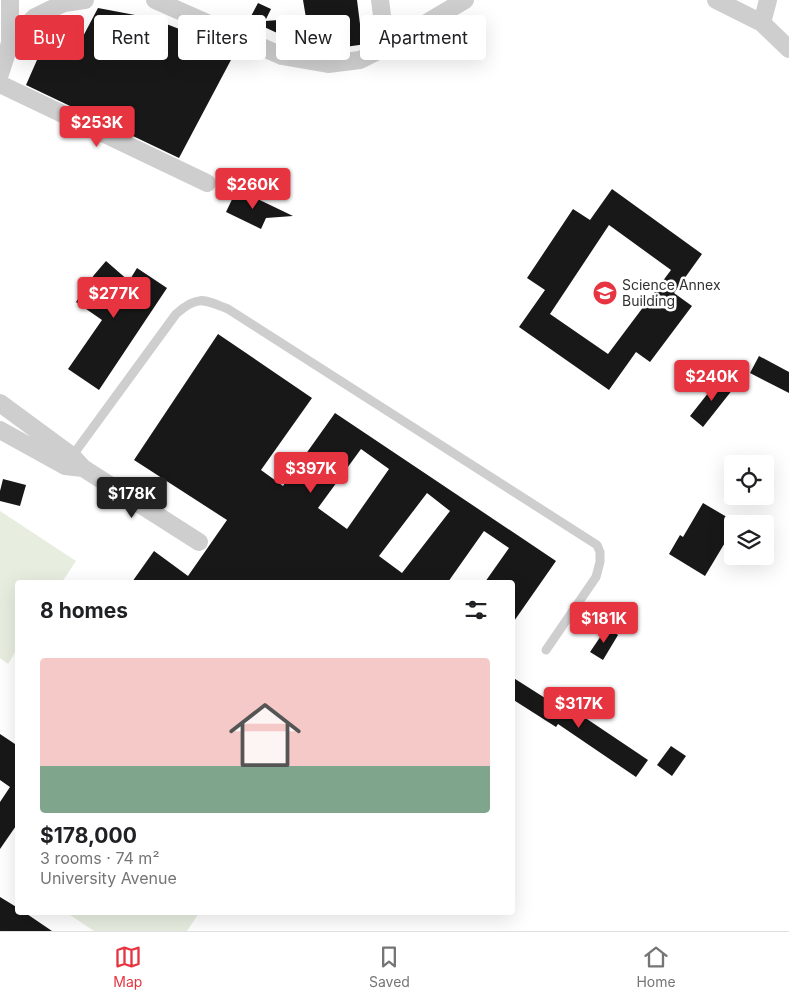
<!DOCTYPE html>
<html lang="en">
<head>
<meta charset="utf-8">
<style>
	:root { --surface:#fff; --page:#f6f6f6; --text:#202124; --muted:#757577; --line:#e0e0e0; --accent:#e63541 }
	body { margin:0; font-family:Inter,sans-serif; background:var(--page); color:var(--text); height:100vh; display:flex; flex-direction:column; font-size:19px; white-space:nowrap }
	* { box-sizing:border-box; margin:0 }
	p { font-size:16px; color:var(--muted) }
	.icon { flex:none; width:28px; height:28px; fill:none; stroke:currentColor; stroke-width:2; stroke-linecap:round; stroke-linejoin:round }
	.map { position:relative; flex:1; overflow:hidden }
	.side { position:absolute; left:15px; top:580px; width:500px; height:335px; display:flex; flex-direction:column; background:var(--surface); border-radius:5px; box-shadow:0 5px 20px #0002 }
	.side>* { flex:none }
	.top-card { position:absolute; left:15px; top:15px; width:500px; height:45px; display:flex; gap:10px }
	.controls { position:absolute; left:724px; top:455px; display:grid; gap:10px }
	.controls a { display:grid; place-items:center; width:50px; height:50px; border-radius:5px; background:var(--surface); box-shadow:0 5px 20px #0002; font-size:25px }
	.price { position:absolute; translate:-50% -42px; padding:0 11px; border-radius:5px; background:var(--accent); color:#fff; font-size:16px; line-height:32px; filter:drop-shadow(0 1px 2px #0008) }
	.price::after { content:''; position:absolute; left:50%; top:30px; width:15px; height:11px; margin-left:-8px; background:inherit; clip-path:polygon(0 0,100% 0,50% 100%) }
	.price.on { background:#222; color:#fff }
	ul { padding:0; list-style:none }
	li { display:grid; align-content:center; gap:10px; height:265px; padding:0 25px }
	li+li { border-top:1px solid var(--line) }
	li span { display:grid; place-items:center; height:155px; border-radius:5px; color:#555 }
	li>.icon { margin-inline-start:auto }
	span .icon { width:90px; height:90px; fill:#fffc; stroke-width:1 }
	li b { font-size:21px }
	h2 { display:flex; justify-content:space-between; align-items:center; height:60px; padding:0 25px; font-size:21px }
	.tag { padding:0 18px; border-radius:5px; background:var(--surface); box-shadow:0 5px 20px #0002; font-size:18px; line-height:45px }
	.tag.on { background:var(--accent); color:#fff }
	.tabs { display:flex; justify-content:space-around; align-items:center; height:70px; border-top:1px solid var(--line); background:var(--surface); font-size:14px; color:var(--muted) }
	.tabs a { display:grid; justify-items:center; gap:2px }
	.tabs .on { color:var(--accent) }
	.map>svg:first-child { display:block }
</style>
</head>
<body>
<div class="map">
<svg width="789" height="931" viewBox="0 0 789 931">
	<rect width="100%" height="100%" fill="#fff"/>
	<!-- green -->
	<path fill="#e7eee0" d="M 0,511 L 76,561 L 62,582 L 18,582 L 17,649 L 8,664 L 0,658 Z
		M 67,913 L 199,913 L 187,931 L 94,931 Z"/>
	<!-- building -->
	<path fill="#181818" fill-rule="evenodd" d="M 303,0 L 357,0 L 360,24 L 363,23 L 366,44 L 338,48 L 337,43 L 303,45 L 249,20 L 258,3 L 271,9 L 265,21 L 306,18 Z
		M 98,8 L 151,18 L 233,50 L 232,58 L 179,158 L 26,85 L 44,44 L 79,44 Z
		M 237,189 L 293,216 L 266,218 L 261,229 L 226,212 Z
		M 612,189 L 702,254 L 674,293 L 692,306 L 650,362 L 636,352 L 609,390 L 519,327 L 545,290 L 527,278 L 573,209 L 590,220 ZM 609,225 L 671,270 L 608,354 L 550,314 Z
		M 106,261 L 129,281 L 137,268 L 167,288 L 99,390 L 68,369 L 102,320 L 76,302 L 94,275 Z
		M 218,334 L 312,398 L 261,470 L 283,486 L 335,413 L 556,561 L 512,624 L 512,582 L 485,582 L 509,548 L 484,531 L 448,582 L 132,582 L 154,551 L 188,576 L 227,520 L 134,460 ZM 361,449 L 389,469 L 347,529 L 318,508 ZM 427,493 L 450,511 L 402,573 L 379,556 Z
		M 759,356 L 789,372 L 789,393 L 750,373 Z
		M 720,378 L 733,389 L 703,427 L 690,416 Z
		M 3,479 L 26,485 L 20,506 L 0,501 L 0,491 Z
		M 703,503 L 737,523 L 732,524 L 732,531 L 705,576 L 669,554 L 680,535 L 683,537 Z
		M 607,627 L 618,635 L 603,660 L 590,652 Z
		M 512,677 L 575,717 L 578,713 L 648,760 L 636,777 L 558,724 L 556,727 L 512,699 Z
		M 0,734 L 18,746 L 18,823 L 0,849 L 0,802 L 10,787 L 0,780 Z
		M 671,746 L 686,756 L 672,776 L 657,765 Z
		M 0,897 L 18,908 L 18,912 L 24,912 L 52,931 L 0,931 Z"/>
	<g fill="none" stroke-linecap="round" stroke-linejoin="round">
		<!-- lane -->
		<path stroke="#cecece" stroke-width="9" d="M 70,459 L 176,314 C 197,295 204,299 228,309 L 597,545 L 600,552 L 600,562 L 596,577 L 546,650"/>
		<!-- street -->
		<path stroke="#cecece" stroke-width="18" d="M 10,0 L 10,43
			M 155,0 L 282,56 L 328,64 L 360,60 L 386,47 L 465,0
			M 380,0 L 386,47
			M 716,0 L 762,23 L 789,49
			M 762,23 L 768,0
			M 0,74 L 10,43 L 35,17 L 64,3 L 85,0
			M 0,84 L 207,183
			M 0,403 L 72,456 L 83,468 L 199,542
			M 0,430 L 65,466 L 83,468"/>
	</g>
	<!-- icons -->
	<defs>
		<symbol id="school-disc" viewBox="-11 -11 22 22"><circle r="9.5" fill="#e63541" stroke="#fff"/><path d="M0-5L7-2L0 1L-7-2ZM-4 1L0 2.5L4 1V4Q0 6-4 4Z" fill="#fff"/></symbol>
	</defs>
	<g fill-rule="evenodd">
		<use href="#school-disc" x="591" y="279" width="28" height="28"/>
	</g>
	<g text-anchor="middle" stroke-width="5" stroke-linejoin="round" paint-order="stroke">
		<!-- poi labels -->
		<g font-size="14" fill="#313131" stroke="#fff" text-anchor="start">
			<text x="622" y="290">Science Annex<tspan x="622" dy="16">Building</tspan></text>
		</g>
	</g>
</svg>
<div class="controls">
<a><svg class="icon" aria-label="locate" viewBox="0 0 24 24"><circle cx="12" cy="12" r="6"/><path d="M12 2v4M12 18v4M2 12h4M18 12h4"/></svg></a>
<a><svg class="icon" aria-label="layers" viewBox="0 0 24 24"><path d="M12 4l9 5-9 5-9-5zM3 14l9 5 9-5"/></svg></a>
</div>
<b class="price" style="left:97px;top:148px">$253K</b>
<b class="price" style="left:253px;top:210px">$260K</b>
<b class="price" style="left:114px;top:319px">$277K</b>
<b class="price" style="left:712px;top:402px">$240K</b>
<b class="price" style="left:311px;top:494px">$397K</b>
<b class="price on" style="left:132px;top:519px">$178K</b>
<b class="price" style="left:604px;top:644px">$181K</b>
<b class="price" style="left:579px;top:729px">$317K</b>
<div class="top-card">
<a class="tag on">Buy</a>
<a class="tag">Rent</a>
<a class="tag">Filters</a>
<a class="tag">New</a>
<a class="tag">Apartment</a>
</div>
<section class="side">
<h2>8 homes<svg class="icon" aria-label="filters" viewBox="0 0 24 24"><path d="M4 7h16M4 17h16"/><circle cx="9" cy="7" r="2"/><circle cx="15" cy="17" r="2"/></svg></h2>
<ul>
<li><span style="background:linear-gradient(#f6c9c9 70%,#7fa58c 0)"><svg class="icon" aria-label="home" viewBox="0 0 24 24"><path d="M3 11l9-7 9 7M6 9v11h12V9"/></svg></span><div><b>$178,000</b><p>3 rooms · 74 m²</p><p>University Avenue</p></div></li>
</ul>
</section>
</div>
<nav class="tabs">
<a class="on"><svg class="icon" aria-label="map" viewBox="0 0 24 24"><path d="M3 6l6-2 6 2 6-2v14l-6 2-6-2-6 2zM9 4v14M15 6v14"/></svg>Map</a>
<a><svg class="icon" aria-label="saved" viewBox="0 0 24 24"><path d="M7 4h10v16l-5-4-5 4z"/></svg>Saved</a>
<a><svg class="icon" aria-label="home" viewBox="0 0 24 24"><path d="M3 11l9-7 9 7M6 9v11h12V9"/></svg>Home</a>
</nav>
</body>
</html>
